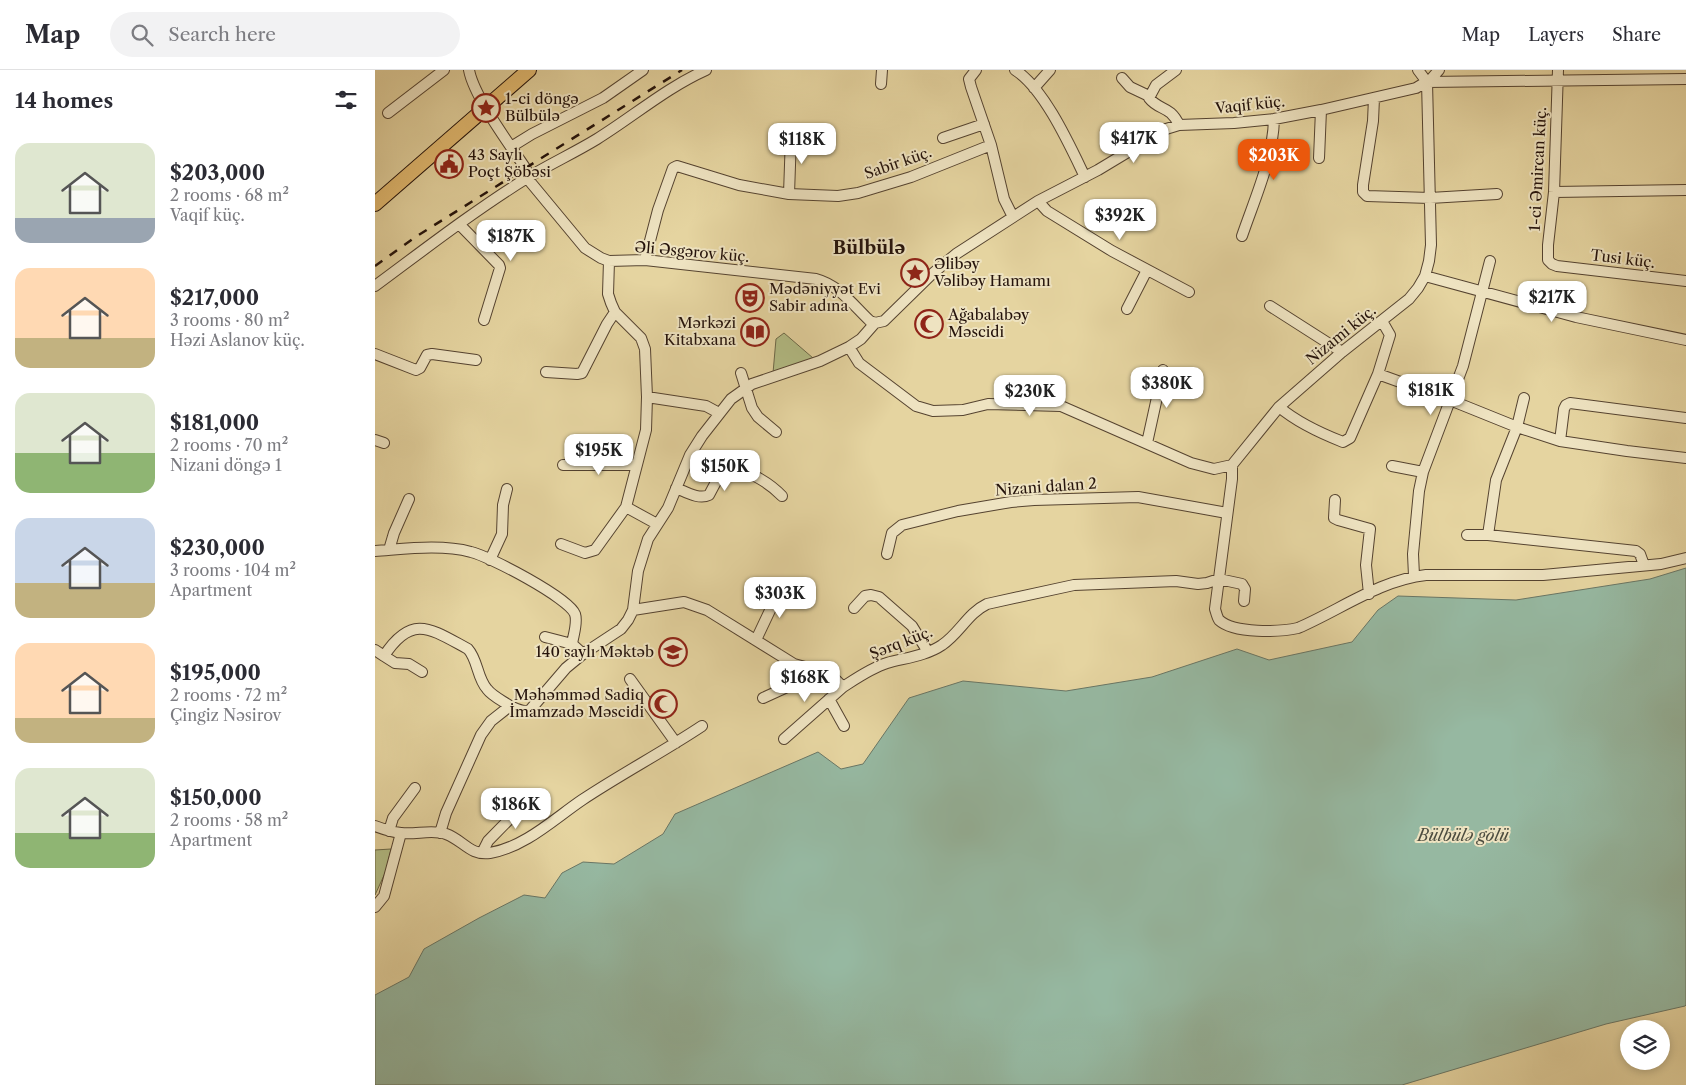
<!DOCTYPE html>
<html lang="en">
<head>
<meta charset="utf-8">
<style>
	:root { --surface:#fff; --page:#f2f2f3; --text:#2b2b33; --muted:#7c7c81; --line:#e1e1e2; --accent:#ea580c }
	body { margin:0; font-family:"Libre Caslon Text",serif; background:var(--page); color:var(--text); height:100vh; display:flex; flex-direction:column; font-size:19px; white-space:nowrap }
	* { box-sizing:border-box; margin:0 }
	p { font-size:16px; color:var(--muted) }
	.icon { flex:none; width:28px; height:28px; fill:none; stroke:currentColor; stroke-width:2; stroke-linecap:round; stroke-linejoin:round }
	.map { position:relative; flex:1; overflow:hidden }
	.drawer { display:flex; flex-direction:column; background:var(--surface); width:375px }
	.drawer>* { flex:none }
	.buttons { position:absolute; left:1245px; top:950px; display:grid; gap:10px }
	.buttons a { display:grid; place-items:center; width:50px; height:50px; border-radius:50%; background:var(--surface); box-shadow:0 2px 8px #0003; font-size:25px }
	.price { position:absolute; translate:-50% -42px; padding:0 11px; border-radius:10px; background:#fff; color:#222; font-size:16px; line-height:32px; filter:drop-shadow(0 1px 2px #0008) }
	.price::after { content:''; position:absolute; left:50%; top:30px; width:15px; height:11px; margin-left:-8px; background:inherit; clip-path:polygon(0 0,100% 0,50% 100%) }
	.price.on { background:var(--accent); color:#fff }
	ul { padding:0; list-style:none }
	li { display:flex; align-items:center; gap:15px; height:125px; padding:0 15px }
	li span { display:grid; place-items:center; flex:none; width:140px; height:100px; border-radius:15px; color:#555 }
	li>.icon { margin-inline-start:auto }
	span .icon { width:60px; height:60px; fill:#fffc; stroke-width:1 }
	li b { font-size:21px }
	h2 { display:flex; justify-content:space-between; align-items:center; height:60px; padding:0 15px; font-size:21px }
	header { display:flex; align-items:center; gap:30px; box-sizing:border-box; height:70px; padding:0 25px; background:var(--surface); border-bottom:1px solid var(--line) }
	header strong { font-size:24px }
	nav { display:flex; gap:28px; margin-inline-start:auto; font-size:18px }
	.search { width:350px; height:45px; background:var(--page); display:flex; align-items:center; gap:12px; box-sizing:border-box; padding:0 18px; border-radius:28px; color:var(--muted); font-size:19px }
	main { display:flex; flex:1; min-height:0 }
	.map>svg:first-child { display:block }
</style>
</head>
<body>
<header>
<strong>Map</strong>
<div class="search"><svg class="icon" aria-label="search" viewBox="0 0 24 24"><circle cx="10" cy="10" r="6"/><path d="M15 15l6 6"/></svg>Search here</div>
<nav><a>Map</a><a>Layers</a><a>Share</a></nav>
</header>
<main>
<section class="drawer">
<h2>14 homes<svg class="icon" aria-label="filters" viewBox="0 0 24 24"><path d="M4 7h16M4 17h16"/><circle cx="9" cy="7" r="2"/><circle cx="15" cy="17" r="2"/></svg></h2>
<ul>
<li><span style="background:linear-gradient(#dfe7d0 75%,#9aa5b1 0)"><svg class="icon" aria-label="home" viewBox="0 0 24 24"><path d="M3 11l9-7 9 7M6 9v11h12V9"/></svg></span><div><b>$203,000</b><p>2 rooms · 68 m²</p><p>Vaqif küç.</p></div></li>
<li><span style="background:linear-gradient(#ffd9b3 70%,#c2b280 0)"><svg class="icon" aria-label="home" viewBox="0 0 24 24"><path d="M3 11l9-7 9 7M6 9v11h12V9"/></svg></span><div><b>$217,000</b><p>3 rooms · 80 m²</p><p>Həzi Aslanov küç.</p></div></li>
<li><span style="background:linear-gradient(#dfe7d0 60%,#8fb573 0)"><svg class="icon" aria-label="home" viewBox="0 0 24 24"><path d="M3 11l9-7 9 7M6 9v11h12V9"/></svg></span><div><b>$181,000</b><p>2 rooms · 70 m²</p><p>Nizani döngə 1</p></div></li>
<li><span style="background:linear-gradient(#c9d6e8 65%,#c2b280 0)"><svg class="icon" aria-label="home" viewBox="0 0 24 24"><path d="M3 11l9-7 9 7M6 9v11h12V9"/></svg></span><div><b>$230,000</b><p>3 rooms · 104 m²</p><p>Apartment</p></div></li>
<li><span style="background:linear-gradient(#ffd9b3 75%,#c2b280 0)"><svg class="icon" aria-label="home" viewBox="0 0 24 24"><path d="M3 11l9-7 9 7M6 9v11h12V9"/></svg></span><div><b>$195,000</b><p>2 rooms · 72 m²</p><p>Çingiz Nəsirov</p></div></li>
<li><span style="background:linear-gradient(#dfe7d0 65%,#8fb573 0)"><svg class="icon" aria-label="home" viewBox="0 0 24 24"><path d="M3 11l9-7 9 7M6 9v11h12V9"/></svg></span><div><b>$150,000</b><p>2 rooms · 58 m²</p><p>Apartment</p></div></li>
</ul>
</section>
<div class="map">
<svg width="1311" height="1015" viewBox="0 0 1311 1015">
	<rect width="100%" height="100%" fill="#e5d4a0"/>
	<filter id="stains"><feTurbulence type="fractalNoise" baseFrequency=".004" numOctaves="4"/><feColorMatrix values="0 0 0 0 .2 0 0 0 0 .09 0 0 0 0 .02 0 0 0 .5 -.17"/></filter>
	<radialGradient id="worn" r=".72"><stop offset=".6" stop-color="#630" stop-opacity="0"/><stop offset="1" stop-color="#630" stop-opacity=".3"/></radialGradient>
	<!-- green -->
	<path fill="#b3bd85" stroke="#6c6848" d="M 409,263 L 438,288 L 398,303 L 401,269 Z
		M 16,779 L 11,801 L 0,825 L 0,780 Z"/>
	<!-- water -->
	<path fill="#96b8a1" stroke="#697665" d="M 1311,498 L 1311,935 L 1310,936 L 1231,954 L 1027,1015 L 0,1015 L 0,925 L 34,907 L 49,879 L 104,848 L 149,825 L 170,828 L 187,803 L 208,792 L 239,794 L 288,764 L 300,744 L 443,682 L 466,699 L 488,694 L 534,628 L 588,611 L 691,621 L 777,607 L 862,579 L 894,590 L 977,572 L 1003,540 L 1023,526 L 1141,530 L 1275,509 Z"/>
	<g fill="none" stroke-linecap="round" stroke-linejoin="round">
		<defs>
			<path id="minor" d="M 94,0 C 99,27 135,75 151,99 L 152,108 L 210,178 L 226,188 L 234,191 L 270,190 L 441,209 C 464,215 478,235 495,251 L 500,253
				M 601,0 L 594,9 L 596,17 L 616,75 L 629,129 L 638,147
				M 640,0 C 669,18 695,76 710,107
				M 801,0 L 781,15 L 774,28 C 784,41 795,35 804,55
				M 1043,0 L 1052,12 L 1056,175 L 1054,191 L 1050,206 L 1043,218 L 1034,229 L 967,282 L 904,337 L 857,395 L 857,409 L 840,539 C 841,542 842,547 844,550 C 859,564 905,562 923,558 C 965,540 1005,510 1051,505 L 1168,505 L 1286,494 L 1311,488
				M 1183,0 L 1179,122 L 1173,175 L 1173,190 L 1177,194 L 1182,196 L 1311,211
				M 747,8 L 755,17 L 774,26
				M 1052,12 L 1311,9
				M 506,14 L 507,0
				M 659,18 L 675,0
				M 999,28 L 998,51 L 988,115 L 988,122 L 992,126 L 1055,128 L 1122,124
				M 13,43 L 69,0
				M 568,68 L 609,54
				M 136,77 L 157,64 L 228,28 L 268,0
				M 944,88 L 946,40
				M 1179,122 L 1311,120
				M 414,124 L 416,66
				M 663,131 L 672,141 L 737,181 L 814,222
				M 84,154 L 124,195 L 125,198 L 109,250
				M 867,166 C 880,128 898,89 899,49
				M 270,190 L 283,140 L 298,98 L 302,96 L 364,115 L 414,124 L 463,126 L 483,123 L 536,107 L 616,75
				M 1050,206 L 1201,247 L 1311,270
				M 0,216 C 50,179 99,141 152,108 C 175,94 199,83 222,69 C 259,46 291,18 331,0
				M 895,236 L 967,282
				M 752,239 L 772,200
				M 500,253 L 509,251 L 557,204 L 581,184 L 663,131 L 723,100 L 791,59 L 804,55 L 859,53 L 899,49 L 946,40 L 1041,18 L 1056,9 L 1064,0
				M 474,277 L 484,293 L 541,336 L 558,341 L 588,340 L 613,334 L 686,336 L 816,393 L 839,399 L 857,395
				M 0,284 L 41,300 L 45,298 L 52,285 L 57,284 L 101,290
				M 171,302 L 202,304 L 207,303 L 232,254 L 240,242
				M 366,303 L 377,338 L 383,347 L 401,362
				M 1003,304 L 1075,330 L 1142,357 L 1185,371 L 1252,381 L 1311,388
				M 272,327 L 331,336 L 344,343
				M 904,337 C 923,353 945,363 968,372 L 975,368 L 1003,304 L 1015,265 L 1007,251
				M 0,370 L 9,373
				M 1185,371 L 1189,339 L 1191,335 L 1195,333 L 1311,348
				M 772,373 L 788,300
				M 188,395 L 260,395
				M 1017,396 L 1048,402
				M 301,418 C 311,422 324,430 334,425 L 350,395 L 354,394 C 374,403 392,410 407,426
				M 960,430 L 959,448 L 963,450 L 995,459 L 991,495 L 994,524
				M 251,437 L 282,454
				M 1092,465 L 1113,465 L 1261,481 L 1265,484 L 1269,495
				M 1113,465 L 1121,410 L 1142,357 L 1149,328
				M 186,474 L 210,483 L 220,480 L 251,437 L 271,360 L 272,327 L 270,279 L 266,268 L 240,242 L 236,233 L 233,224 L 234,191
				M 14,480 L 19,463 L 34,429
				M 0,481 C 30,479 66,474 96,482 C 114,486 194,528 200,544 C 203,553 198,566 197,574 L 208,584
				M 512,484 L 517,463 L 527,455 L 583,441 L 636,432 L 659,430 L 763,427 L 852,443
				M 115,490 L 127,464 L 128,435 L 132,419
				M 1039,506 L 1038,484 L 1044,421 L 1048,402 L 1088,296 L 1115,191
				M 479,538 L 490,526 L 496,525 L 504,527 L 537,556 L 553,582
				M 258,540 L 309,532 L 332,540 L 419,594 L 445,601 L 457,606 L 468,617 C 482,608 496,598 512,593 C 529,588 551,586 567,575 C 584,564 593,543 612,534 L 699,515 L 801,511 L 823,514 L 832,513 L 844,509 L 867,514 L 870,519 L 869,531
				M 170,567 L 197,574
				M 381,570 L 406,517
				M 0,580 L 9,586 C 37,543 56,559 93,579 C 103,590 102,608 112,619 C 117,626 128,631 135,636
				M 9,586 L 20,593 L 34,594 L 47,602
				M 255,609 L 301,673
				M 388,628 L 423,612 L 429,597
				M 454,629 L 469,656
				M 409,669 L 468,617
				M 0,756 C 8,759 17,762 26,763 C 40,765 57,759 71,764 C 88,770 95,786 115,783 C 150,777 179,749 207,730 C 246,704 288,682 327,656
				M 14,761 L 18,748 L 40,718
				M 65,763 L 71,743 L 106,665 L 116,651 L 135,636 C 142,639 148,643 155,640 L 191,598 L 208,584 L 246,559 L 253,550 L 258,540 L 263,501 L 273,469 L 293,438 L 315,385 L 327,366 L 356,329 L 377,314 L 445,291 L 474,277 L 486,269 L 500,253
				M 107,783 L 113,771 L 158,725
				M 0,837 L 9,826 L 26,763"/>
			<path id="major" d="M 0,134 L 154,0"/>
		</defs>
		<!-- minor casing -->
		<use href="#minor" stroke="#554330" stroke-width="12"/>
		<!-- major casing -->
		<use href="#major" stroke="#25130b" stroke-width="16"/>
		<!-- minor -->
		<use href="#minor" stroke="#eee3c1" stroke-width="10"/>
		<!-- major -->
		<use href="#major" stroke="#e2ba70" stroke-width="14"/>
		<!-- rail -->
		<path stroke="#25130b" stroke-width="2.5" stroke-dasharray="9 9" stroke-linecap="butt" d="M 0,196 L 42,166 L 307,0"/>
	</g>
	<!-- icons -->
	<defs>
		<symbol id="sight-ring" viewBox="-11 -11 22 22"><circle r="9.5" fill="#eee3c1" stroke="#8f2418" stroke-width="1.5"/><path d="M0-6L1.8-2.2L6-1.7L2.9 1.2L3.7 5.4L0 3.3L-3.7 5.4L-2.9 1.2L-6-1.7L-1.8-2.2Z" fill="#8f2418"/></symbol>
		<symbol id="civic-ring" viewBox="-11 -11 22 22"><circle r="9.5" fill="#eee3c1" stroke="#8f2418" stroke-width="1.5"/><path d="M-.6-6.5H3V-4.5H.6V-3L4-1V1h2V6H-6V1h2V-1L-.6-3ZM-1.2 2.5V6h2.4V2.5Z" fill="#8f2418"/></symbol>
		<symbol id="theatre-ring" viewBox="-11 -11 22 22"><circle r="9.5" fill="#eee3c1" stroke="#8f2418" stroke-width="1.5"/><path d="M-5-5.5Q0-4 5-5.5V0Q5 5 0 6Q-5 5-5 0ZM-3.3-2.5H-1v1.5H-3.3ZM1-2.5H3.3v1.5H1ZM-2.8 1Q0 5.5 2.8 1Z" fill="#8f2418"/></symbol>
		<symbol id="mosque-ring" viewBox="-11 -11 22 22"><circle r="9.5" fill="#eee3c1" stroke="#8f2418" stroke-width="1.5"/><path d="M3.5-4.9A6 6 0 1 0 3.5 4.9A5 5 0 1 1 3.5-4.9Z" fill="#8f2418"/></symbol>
		<symbol id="library-ring" viewBox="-11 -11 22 22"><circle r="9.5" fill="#eee3c1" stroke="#8f2418" stroke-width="1.5"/><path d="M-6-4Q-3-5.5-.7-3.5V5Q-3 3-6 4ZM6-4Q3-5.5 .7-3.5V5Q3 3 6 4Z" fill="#8f2418"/></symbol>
		<symbol id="school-ring" viewBox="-11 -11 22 22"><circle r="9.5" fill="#eee3c1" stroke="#8f2418" stroke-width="1.5"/><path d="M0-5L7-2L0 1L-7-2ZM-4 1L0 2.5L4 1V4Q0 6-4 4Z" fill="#8f2418"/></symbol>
	</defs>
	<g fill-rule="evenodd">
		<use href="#sight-ring" x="95" y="22" width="32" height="32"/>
		<use href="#civic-ring" x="58" y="78" width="32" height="32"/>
		<use href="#sight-ring" x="524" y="187" width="32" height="32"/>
		<use href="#theatre-ring" x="359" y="212" width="32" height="32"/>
		<use href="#mosque-ring" x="538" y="238" width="32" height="32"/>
		<use href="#library-ring" x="364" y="246" width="32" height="32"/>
		<use href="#school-ring" x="282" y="566" width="32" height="32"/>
		<use href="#mosque-ring" x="272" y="618" width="32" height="32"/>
	</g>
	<g text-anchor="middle" stroke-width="4" stroke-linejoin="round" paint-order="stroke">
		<!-- poi labels -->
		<g font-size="15" fill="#25130b" stroke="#eee3c1" text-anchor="start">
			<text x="130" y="34">1-ci döngə<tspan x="130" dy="17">Bülbülə</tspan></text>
			<text x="93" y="90">43 Saylı<tspan x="93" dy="17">Poçt Şöbəsi</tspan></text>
			<text x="559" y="199">Əlibəy<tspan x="559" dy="17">Vəlibəy Hamamı</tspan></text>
			<text x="394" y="224">Mədəniyyət Evi<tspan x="394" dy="17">Sabir adına</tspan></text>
			<text x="573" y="250">Ağabalabəy<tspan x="573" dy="17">Məscidi</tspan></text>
			<text x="361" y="258" text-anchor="end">Mərkəzi<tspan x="361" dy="17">Kitabxana</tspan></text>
			<text x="279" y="587" text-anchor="end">140 saylı Məktəb</text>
			<text x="269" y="630" text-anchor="end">Məhəmməd Sadiq<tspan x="269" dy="17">İmamzadə Məscidi</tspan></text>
		</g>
		<!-- street labels -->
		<g font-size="15" fill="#25130b" stroke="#eee3c1">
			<text transform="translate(875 35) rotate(-6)" y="5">Vaqif küç.</text>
			<text transform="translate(523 93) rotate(-19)" y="5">Sabir küç.</text>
			<text transform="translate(1163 99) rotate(-87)" y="5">1-ci Əmircan küç.</text>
			<text transform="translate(317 182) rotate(5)" y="5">Əli Əsgərov küç.</text>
			<text transform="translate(1248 189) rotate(7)" y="5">Tusi küç.</text>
			<text transform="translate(966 265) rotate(-39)" y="5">Nizami küç.</text>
			<text transform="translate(671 417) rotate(-4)" y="5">Nizani dalan 2</text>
			<text transform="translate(526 573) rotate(-21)" y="5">Şərq küç.</text>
		</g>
		<!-- water labels -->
		<g font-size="16" font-style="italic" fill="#4d4d40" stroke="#eee3c1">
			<text x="1088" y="771">Bülbülə gölü</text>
		</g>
		<!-- quarter labels -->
		<g font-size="18" font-weight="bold" fill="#25130b" stroke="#eee3c1">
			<text x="494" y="184">Bülbülə</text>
		</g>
	</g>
	<rect width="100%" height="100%" filter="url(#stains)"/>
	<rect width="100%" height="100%" fill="url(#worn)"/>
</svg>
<div class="buttons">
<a><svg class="icon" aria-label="layers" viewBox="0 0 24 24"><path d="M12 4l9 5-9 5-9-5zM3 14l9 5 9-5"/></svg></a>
</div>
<b class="price" style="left:759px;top:94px">$417K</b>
<b class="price" style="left:427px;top:95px">$118K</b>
<b class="price on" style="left:899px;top:111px">$203K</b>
<b class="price" style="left:745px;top:171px">$392K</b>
<b class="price" style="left:136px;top:192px">$187K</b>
<b class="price" style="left:1177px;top:253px">$217K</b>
<b class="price" style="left:792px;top:339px">$380K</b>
<b class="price" style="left:1056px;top:346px">$181K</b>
<b class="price" style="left:655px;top:347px">$230K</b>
<b class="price" style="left:224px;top:406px">$195K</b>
<b class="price" style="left:350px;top:422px">$150K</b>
<b class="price" style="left:405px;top:549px">$303K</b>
<b class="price" style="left:430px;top:633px">$168K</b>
<b class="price" style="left:141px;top:760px">$186K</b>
</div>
</main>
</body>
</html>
